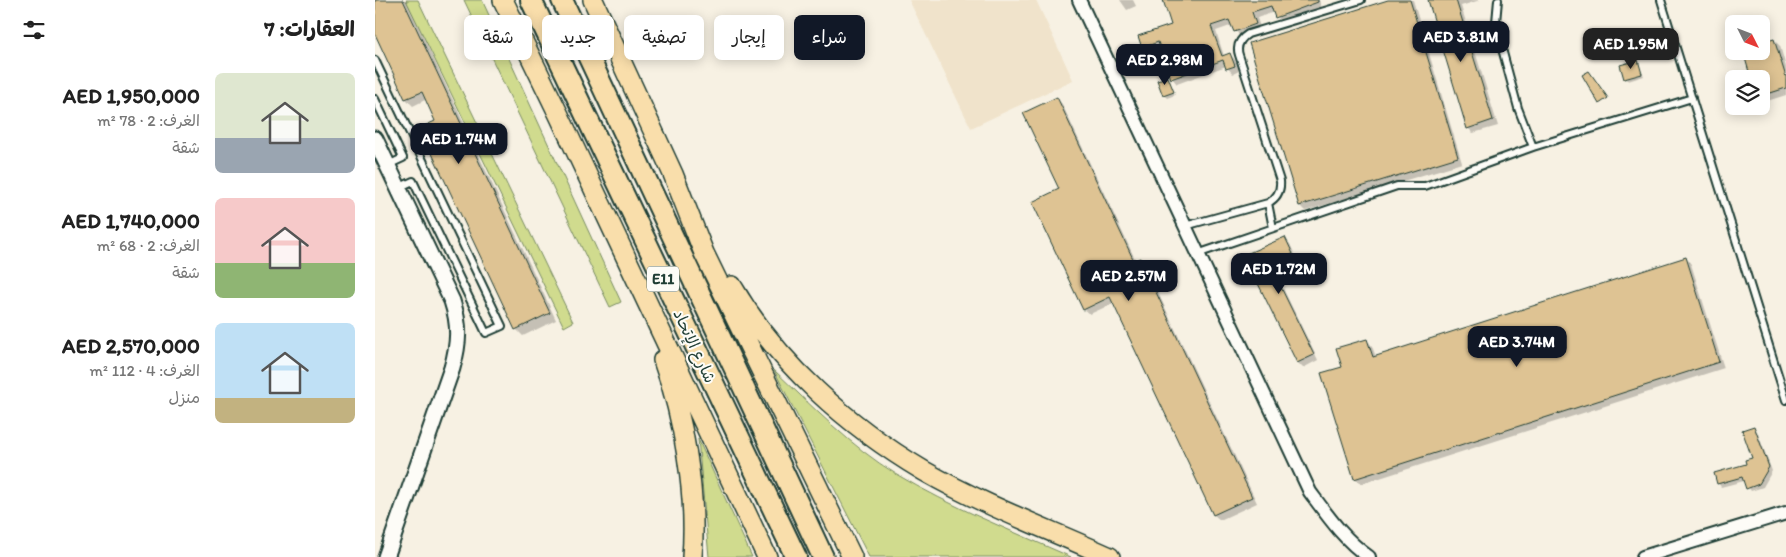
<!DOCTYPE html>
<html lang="ar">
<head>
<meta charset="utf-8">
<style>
	:root { --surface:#fff; --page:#f6f6f6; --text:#222; --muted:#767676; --accent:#111827 }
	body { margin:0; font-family:Itim,"Playpen Sans Arabic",sans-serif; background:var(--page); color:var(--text); direction:rtl; height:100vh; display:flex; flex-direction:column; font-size:19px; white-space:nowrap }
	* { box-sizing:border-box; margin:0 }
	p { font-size:16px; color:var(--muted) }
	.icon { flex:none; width:28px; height:28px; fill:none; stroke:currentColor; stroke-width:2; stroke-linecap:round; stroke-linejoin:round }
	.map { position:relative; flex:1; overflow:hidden; direction:ltr }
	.sheet { display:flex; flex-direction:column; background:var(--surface); width:375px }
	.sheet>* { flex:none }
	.banner { position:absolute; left:15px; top:15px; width:475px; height:45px; direction:rtl; display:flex; gap:10px }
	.needle { width:32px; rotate:132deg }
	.fabs { position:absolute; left:1350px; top:15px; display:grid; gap:10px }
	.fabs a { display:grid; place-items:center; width:45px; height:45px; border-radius:8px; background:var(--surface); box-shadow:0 2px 12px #0003; font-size:25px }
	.price { position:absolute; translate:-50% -42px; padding:0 11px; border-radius:10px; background:var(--accent); color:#fff; font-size:16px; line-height:32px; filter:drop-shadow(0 1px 2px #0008) }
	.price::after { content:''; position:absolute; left:50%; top:30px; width:15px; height:11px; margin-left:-8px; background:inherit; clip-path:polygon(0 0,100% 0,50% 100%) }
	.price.on { background:#222; color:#fff }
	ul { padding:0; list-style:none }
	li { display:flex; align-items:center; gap:15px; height:125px; padding:0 20px }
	li span { display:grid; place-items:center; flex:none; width:140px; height:100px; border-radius:8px; color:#555 }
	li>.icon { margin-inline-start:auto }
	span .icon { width:60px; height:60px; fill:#fffc; stroke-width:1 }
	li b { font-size:21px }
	h2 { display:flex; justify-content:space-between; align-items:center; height:60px; padding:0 20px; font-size:21px }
	.chip { padding:0 18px; border-radius:8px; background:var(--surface); box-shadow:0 2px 12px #0003; font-size:18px; line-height:45px }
	.chip.on { background:var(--accent); color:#fff }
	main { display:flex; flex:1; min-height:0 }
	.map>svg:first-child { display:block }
</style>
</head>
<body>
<main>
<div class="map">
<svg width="1411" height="557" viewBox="0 0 1411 557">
	<rect width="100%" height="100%" fill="#f7f1e3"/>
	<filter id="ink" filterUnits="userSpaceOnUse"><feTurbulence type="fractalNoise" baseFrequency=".02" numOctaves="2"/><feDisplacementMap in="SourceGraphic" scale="10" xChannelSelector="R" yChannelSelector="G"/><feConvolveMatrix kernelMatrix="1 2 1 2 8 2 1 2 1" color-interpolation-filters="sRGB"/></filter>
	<g filter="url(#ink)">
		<!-- built -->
		<path fill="#f0e3cb" d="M 534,0 L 661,0 L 698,80 L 596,128 Z"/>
		<!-- green -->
		<path fill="#d0db8e" stroke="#788c61" d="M 31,0 L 43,0 L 198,322 L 189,327 Z
			M 89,0 L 107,0 L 246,302 L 235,307 Z
			M 399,370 C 437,406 475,446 521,474 C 576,507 637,531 696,557 L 494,557 Z
			M 323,439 L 377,557 L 334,557 Z"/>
		<!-- shadow -->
		<path fill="#0003" d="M 0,0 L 31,0 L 181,320 L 148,336 L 141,329 L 52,99 L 38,106 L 31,99 L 0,31 Z
			M 745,0 L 758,0 L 761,6 L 752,10 Z
			M 789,0 L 944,0 L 947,9 L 936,11 L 907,23 L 899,12 L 882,18 L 886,30 L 865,37 L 858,25 L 841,31 L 849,56 L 855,54 L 860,60 L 864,71 L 858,74 L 851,66 L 802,84 L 797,78 L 787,48 L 774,53 L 768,47 L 797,26 Z
			M 1018,0 L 1038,0 L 1087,163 L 930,211 L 925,206 Z
			M 1054,0 L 1105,0 L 1086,6 L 1123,126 L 1098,133 L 1093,128 Z
			M 1399,40 L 1405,46 L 1411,67 L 1411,95 L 1389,102 L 1386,100 L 1386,51 Z
			M 1262,62 L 1269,76 L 1253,81 L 1247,66 Z
			M 793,78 L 800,95 L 792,98 L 789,95 Z
			M 681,98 L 687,104 L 761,261 L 764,260 L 770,265 L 882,503 L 845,520 L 839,515 L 739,303 L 715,314 L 709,309 L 686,190 Z
			M 910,239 L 915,244 L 922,259 L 899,270 L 943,360 L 928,368 L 923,363 L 871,256 Z
			M 1311,258 L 1316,264 L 1349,368 L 986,484 L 980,478 L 968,368 L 992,340 L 997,346 L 1001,357 Z
			M 1379,427 L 1382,431 L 1397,471 L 1388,487 L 1376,491 L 1369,481 L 1346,487 L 1343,483 L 1373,465 L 1378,459 Z"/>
		<!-- building -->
		<path fill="#dec393" stroke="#1f3d34" d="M 0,0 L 28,0 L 175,313 L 140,330 L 45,128 L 60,121 L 47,92 L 30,99 L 0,34 Z
			M 788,0 L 943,0 L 943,2 L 900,18 L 896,6 L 877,12 L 881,24 L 859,32 L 854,20 L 836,26 L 847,56 L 855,53 L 860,66 L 851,69 L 848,60 L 796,79 L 783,42 L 767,48 L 763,36 L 796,25 Z
			M 1013,0 L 1035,0 L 1083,157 L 924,206 L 874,43 Z
			M 1053,0 L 1081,0 L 1118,120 L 1092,129 Z
			M 1399,39 L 1411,77 L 1411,88 L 1386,96 L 1386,79 L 1376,79 L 1368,51 L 1386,51 L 1386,43 Z
			M 1263,60 L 1267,74 L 1249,79 L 1245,65 Z
			M 1214,71 L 1233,98 L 1224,104 L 1207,75 Z
			M 793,77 L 799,92 L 788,96 L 782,80 Z
			M 682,97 L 759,261 L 765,258 L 877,497 L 838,515 L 735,297 L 708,310 L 657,202 L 684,189 L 648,113 Z
			M 910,237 L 918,254 L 895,265 L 939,355 L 922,363 L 869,255 Z
			M 1311,257 L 1344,362 L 979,479 L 946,373 L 967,367 L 961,348 L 992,339 L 998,357 Z
			M 1379,426 L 1394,467 L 1384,484 L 1371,489 L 1367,477 L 1342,484 L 1339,473 L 1371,464 L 1370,460 L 1377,458 L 1367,430 Z"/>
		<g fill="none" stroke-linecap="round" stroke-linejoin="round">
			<defs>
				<path id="service" d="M 1123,0 L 1121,22 L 1123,34 L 1143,108 L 1158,147
					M 1286,0 L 1411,400
					M 0,60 L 127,326 L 111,333 L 38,181 L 23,188
					M 0,99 L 28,158 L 13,165
					M 893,203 L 898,228
					M 810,226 L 893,203 C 902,198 906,191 905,181 L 864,55 C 861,46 865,39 873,34 L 986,0
					M 822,254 L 1022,186 L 1050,186 L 1158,147 L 1317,98"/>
				<path id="minor" d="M 704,0 L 935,492 C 952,515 969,540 994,557
					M 1268,557 L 1411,513"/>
				<path id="tertiary" d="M 0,139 L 77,301 C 85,325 84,343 77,368 L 11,557"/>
				<path id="primary" d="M 128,0 L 183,113 L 392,557
					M 218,0 L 298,174 L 329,253 L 477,557
					M 357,286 C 402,363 473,426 549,471 C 608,505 673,529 735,557
					M 288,360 C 309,418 322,495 317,557"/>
				<path id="trunk" d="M 156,0 L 421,557
					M 187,0 L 448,557"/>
			</defs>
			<!-- service casing -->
			<use href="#service" stroke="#1f3d34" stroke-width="10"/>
			<!-- minor casing -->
			<use href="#minor" stroke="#1f3d34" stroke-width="16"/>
			<!-- tertiary casing -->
			<use href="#tertiary" stroke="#1f3d34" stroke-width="19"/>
			<!-- primary casing -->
			<use href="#primary" stroke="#1f3d34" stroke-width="22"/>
			<!-- trunk casing -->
			<use href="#trunk" stroke="#1f3d34" stroke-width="24"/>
			<!-- service -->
			<use href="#service" stroke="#fdfcf7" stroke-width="6"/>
			<!-- minor -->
			<use href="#minor" stroke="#fdfcf7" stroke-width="12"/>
			<!-- tertiary -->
			<use href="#tertiary" stroke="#fdfcf7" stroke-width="15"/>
			<!-- primary -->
			<use href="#primary" stroke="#f9deab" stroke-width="19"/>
			<!-- trunk -->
			<use href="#trunk" stroke="#f9deab" stroke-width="20"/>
		</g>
	</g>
	<g text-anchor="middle" stroke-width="4" stroke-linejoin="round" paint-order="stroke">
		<!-- shield labels -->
		<rect fill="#fdfcf7" stroke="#62766e" stroke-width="1" x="272" y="266.5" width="32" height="25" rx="4"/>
		<g font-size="15" font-weight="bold" fill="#1f3d34">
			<text x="288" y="284">E11</text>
		</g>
		<!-- street labels -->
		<g font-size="16" fill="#1f3d34" stroke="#fdfcf7">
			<text transform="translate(320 346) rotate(65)" y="6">شارع الإتحاد</text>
		</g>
	</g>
</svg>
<div class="fabs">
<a><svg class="needle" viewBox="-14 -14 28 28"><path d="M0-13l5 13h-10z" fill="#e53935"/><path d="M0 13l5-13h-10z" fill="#767676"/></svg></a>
<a><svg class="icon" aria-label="layers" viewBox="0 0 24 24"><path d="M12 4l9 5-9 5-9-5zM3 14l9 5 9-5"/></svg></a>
</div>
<b class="price" style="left:1086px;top:63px">AED 3.81M</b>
<b class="price on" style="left:1256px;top:70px">AED 1.95M</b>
<b class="price" style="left:790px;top:86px">AED 2.98M</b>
<b class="price" style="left:84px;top:165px">AED 1.74M</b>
<b class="price" style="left:904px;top:295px">AED 1.72M</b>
<b class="price" style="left:754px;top:302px">AED 2.57M</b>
<b class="price" style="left:1142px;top:368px">AED 3.74M</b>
<div class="banner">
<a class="chip on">شراء</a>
<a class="chip">إيجار</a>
<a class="chip">تصفية</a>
<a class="chip">جديد</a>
<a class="chip">شقة</a>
</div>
</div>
<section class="sheet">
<h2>العقارات: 7<svg class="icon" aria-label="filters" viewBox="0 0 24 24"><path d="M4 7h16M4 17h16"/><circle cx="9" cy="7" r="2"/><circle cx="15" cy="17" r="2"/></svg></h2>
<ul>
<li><span style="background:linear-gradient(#dfe7d0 65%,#9aa5b1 0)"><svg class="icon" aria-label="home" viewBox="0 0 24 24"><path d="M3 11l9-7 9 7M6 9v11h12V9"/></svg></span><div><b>AED 1,950,000</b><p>الغرف: 2 · 78 m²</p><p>شقة</p></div></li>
<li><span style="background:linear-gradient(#f6c9c9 65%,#8fb573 0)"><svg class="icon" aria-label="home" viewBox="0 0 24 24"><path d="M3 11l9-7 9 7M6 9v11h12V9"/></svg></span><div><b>AED 1,740,000</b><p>الغرف: 2 · 68 m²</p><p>شقة</p></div></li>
<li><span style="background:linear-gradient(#bfe0f5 75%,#c2b280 0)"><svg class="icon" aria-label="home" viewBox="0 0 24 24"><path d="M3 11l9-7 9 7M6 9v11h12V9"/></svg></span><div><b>AED 2,570,000</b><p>الغرف: 4 · 112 m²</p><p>منزل</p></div></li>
</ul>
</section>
</main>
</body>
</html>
